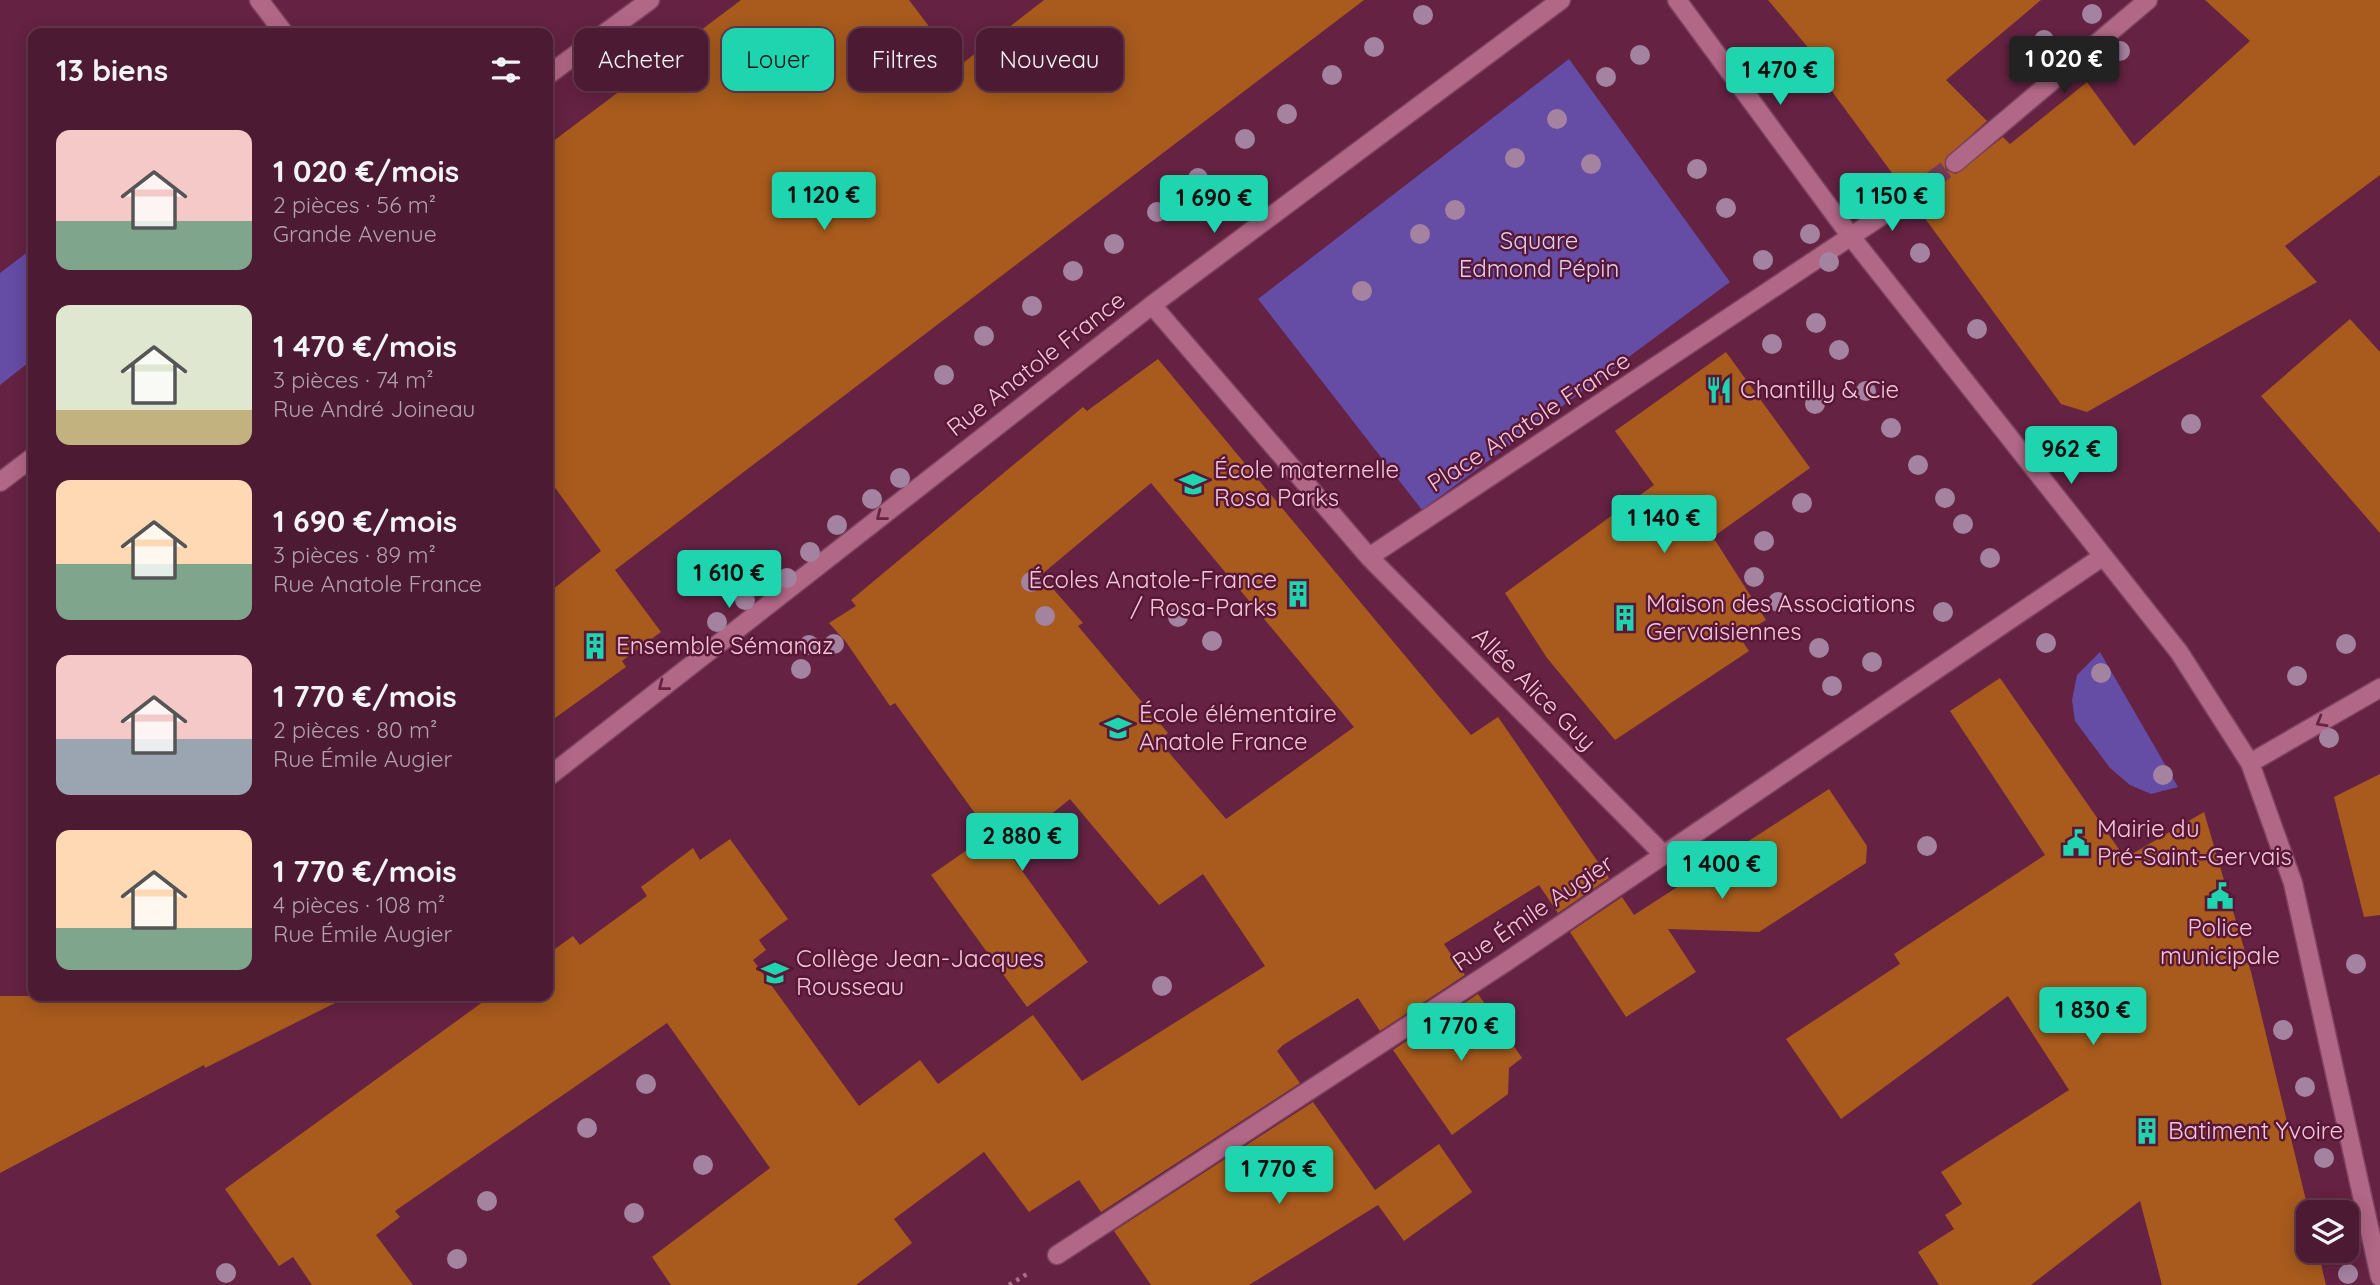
<!DOCTYPE html>
<html lang="fr">
<head>
<meta charset="utf-8">
<style>
	:root { --surface:#4c1a32; --page:#56273e; --text:#f1f3f6; --muted:#b2a1ac; --line:#63384d; --accent:#1fd5b0 }
	body { margin:0; font-family:Quicksand,sans-serif; background:var(--page); color:var(--text); height:100vh; display:flex; flex-direction:column; font-size:26px; white-space:nowrap }
	* { box-sizing:border-box; margin:0 }
	p { font-size:23px; color:var(--muted) }
	.icon { flex:none; width:38px; height:38px; fill:none; stroke:currentColor; stroke-width:2; stroke-linecap:round; stroke-linejoin:round }
	.map { position:relative; flex:1; overflow:hidden }
	.sheet { position:absolute; left:28px; top:28px; width:525px; height:973px; display:flex; flex-direction:column; background:var(--surface); border-radius:14px; box-shadow:0 4px 18px #0003,0 0 0 2px var(--line) }
	.sheet>* { flex:none }
	.top-card { position:absolute; left:574px; top:28px; width:665px; height:63px; display:flex; gap:14px }
	.controls { position:absolute; left:2296px; top:1200px; display:grid; gap:14px }
	.controls a { display:grid; place-items:center; width:63px; height:63px; border-radius:14px; background:var(--surface); box-shadow:0 4px 18px #0003,0 0 0 2px var(--line); font-size:35px }
	.price { position:absolute; translate:-50% -60px; padding:0 16px; border-radius:7px; background:var(--accent); color:#111; font-size:23px; line-height:46px; filter:drop-shadow(0 2px 4px #0008) }
	.price::after { content:''; position:absolute; left:50%; top:42px; width:21px; height:16px; margin-left:-10px; background:inherit; clip-path:polygon(0 0,100% 0,50% 100%) }
	.price.current { background:#222; color:#fff }
	ul { padding:0; list-style:none }
	li { display:flex; align-items:center; gap:21px; height:175px; padding:0 28px }
	li span { display:grid; place-items:center; flex:none; width:196px; height:140px; border-radius:14px; color:#555 }
	li>.icon { margin-inline-start:auto }
	span .icon { width:84px; height:84px; fill:#fffc; stroke-width:1 }
	li b { font-size:30px }
	h2 { display:flex; justify-content:space-between; align-items:center; height:84px; padding:0 28px; font-size:30px }
	.tag { padding:0 24px; border-radius:14px; background:var(--surface); box-shadow:0 4px 18px #0003,0 0 0 2px var(--line); font-size:24px; line-height:63px }
	.tag.current { background:var(--accent); color:#111 }
	.map>svg:first-child { display:block }
</style>
</head>
<body>
<div class="map">
<svg width="2380" height="1285" viewBox="0 0 2380 1285">
	<rect width="100%" height="100%" fill="#652242"/>
	<!-- green -->
	<path fill="#654ca4" d="M 1569,59 L 1730,282 L 1422,510 L 1258,299 Z
		M 33,248 L 33,359 L 0,385 L 0,273 Z
		M 2100,652 L 2178,787 L 2151,794 L 2130,785 L 2110,768 L 2075,721 L 2072,700 L 2077,675 Z"/>
	<!-- building -->
	<path fill="#a85b1d" fill-rule="evenodd" d="M 741,0 L 909,0 L 959,66 L 1044,0 L 1364,0 L 615,570 L 661,632 L 622,661 L 626,667 L 548,723 L 548,593 L 601,551 L 548,478 L 548,145 Z
		M 1768,0 L 2041,0 L 1946,80 L 1987,121 L 1945,159 L 1946,170 L 1956,174 L 2003,137 L 2010,144 L 2087,82 L 2134,146 L 2250,41 L 2205,0 L 2380,0 L 2380,175 L 2285,246 L 2317,282 L 2087,412 L 2061,404 L 1921,213 L 1917,206 L 1921,197 L 1919,190 L 1910,186 L 1903,188 L 1806,56 L 1811,51 Z
		M 2350,319 L 2380,352 L 2380,533 L 2261,396 Z
		M 1726,352 L 1810,468 L 1713,537 L 1766,620 L 1739,636 L 1749,651 L 1615,740 L 1547,658 L 1505,593 L 1654,485 L 1615,431 Z
		M 1158,359 L 1471,735 L 1498,717 L 1609,878 L 1558,913 L 1539,885 L 1444,944 L 1465,975 L 1380,1031 L 1358,998 L 1283,1045 L 1277,1051 L 1300,1083 L 1101,1212 L 1079,1180 L 1029,1212 L 984,1152 L 894,1219 L 912,1243 L 856,1285 L 671,1285 L 652,1257 L 770,1168 L 667,1023 L 395,1211 L 400,1217 L 376,1235 L 413,1285 L 312,1285 L 293,1257 L 279,1266 L 225,1189 L 491,996 L 548,996 L 548,954 L 573,936 L 580,945 L 647,896 L 641,887 L 693,848 L 700,860 L 730,839 L 788,919 L 759,940 L 766,950 L 753,960 L 859,1106 L 920,1060 L 938,1084 L 1033,1015 L 1082,1081 L 1265,966 L 1203,874 L 1159,905 L 1070,799 L 1007,850 L 1088,962 L 1027,1007 L 931,875 L 990,834 L 895,703 L 890,706 L 846,642 L 829,623 L 856,606 L 851,600 L 1083,407 L 1087,411 ZM 1151,483 L 1354,727 L 1226,819 L 1159,741 L 1168,733 L 1078,626 L 1083,623 L 1041,575 Z
		M 2000,678 L 2125,858 L 2204,812 L 2251,972 L 2309,1213 L 2308,1251 L 2318,1251 L 2326,1285 L 2162,1285 L 2140,1201 L 2031,1285 L 1939,1285 L 1918,1252 L 1954,1229 L 1945,1215 L 1962,1204 L 1941,1172 L 2069,1090 L 2008,996 L 1841,1119 L 1786,1039 L 1900,964 L 1894,954 L 2045,855 L 1950,711 Z
		M 2380,774 L 2380,915 L 2364,917 L 2334,797 Z
		M 1829,789 L 1867,846 L 1866,863 L 1759,932 L 1668,929 L 1696,972 L 1626,1017 L 1570,932 L 1622,897 L 1634,915 Z
		M 1478,994 L 1522,1058 L 1509,1068 L 1508,1094 L 1452,1135 L 1393,1050 Z
		M 0,996 L 349,996 L 205,1068 L 204,1065 L 0,1173 Z
		M 1313,1102 L 1375,1190 L 1439,1144 L 1472,1192 L 1404,1241 L 1378,1205 L 1249,1285 L 1151,1285 L 1114,1231 Z"/>
	<g fill="none" stroke-linecap="round" stroke-linejoin="round">
		<!-- minor-tunnel -->
		<path stroke="#7a3b58" stroke-width="18" stroke-dasharray="18 9" stroke-linecap="butt" d="M 1910,197 L 1955,163"/>
		<defs>
			<path id="minor" d="M 259,0 L 284,33
				M 1677,0 L 1852,238 L 2179,652 L 2250,763 L 2293,883 L 2380,1277
				M 548,75 L 650,0
				M 1955,163 L 2148,0
				M 1152,305 L 1369,557 L 1910,197
				M 0,482 L 33,457
				M 1369,557 L 1664,855
				M 2250,763 L 2380,688
				M 548,777 L 1152,305 L 1561,0
				M 1057,1255 L 1506,962 L 2102,557"/>
		</defs>
		<!-- minor casing -->
		<use href="#minor" stroke="#7d4261" stroke-width="21"/>
		<!-- path -->
		<path stroke="#a77088" stroke-width="4.5" stroke-dasharray="3.5 5" stroke-linecap="butt" d="M 1009,1285 L 1027,1274"/>
		<!-- minor -->
		<use href="#minor" stroke="#b16786" stroke-width="18"/>
	</g>
	<!-- trees -->
	<g fill="#a483a1">
		<circle cx="2092" cy="14" r="10"/>
		<circle cx="1423" cy="15" r="10"/>
		<circle cx="2044" cy="40" r="10"/>
		<circle cx="1374" cy="47" r="10"/>
		<circle cx="2120" cy="51" r="10"/>
		<circle cx="1640" cy="55" r="10"/>
		<circle cx="1778" cy="57" r="10"/>
		<circle cx="2024" cy="71" r="10"/>
		<circle cx="1332" cy="75" r="10"/>
		<circle cx="1606" cy="77" r="10"/>
		<circle cx="1287" cy="114" r="10"/>
		<circle cx="1557" cy="119" r="10"/>
		<circle cx="1245" cy="139" r="10"/>
		<circle cx="1515" cy="158" r="10"/>
		<circle cx="1591" cy="164" r="10"/>
		<circle cx="1697" cy="169" r="10"/>
		<circle cx="1198" cy="178" r="10"/>
		<circle cx="1726" cy="208" r="10"/>
		<circle cx="1455" cy="210" r="10"/>
		<circle cx="1157" cy="212" r="10"/>
		<circle cx="1420" cy="234" r="10"/>
		<circle cx="1810" cy="234" r="10"/>
		<circle cx="1114" cy="244" r="10"/>
		<circle cx="1920" cy="253" r="10"/>
		<circle cx="1763" cy="260" r="10"/>
		<circle cx="1829" cy="262" r="10"/>
		<circle cx="1073" cy="271" r="10"/>
		<circle cx="1362" cy="291" r="10"/>
		<circle cx="1032" cy="306" r="10"/>
		<circle cx="1816" cy="323" r="10"/>
		<circle cx="1977" cy="329" r="10"/>
		<circle cx="984" cy="336" r="10"/>
		<circle cx="1772" cy="344" r="10"/>
		<circle cx="1839" cy="350" r="10"/>
		<circle cx="944" cy="375" r="10"/>
		<circle cx="1866" cy="391" r="10"/>
		<circle cx="1815" cy="404" r="10"/>
		<circle cx="2191" cy="424" r="10"/>
		<circle cx="1891" cy="428" r="10"/>
		<circle cx="1918" cy="465" r="10"/>
		<circle cx="900" cy="478" r="10"/>
		<circle cx="1945" cy="498" r="10"/>
		<circle cx="872" cy="499" r="10"/>
		<circle cx="1802" cy="503" r="10"/>
		<circle cx="1963" cy="524" r="10"/>
		<circle cx="837" cy="525" r="10"/>
		<circle cx="1764" cy="541" r="10"/>
		<circle cx="810" cy="552" r="10"/>
		<circle cx="1990" cy="558" r="10"/>
		<circle cx="1754" cy="577" r="10"/>
		<circle cx="787" cy="578" r="10"/>
		<circle cx="1031" cy="582" r="10"/>
		<circle cx="745" cy="600" r="10"/>
		<circle cx="1778" cy="602" r="10"/>
		<circle cx="1943" cy="612" r="10"/>
		<circle cx="1045" cy="616" r="10"/>
		<circle cx="1178" cy="617" r="10"/>
		<circle cx="717" cy="622" r="10"/>
		<circle cx="1212" cy="641" r="10"/>
		<circle cx="2046" cy="643" r="10"/>
		<circle cx="834" cy="644" r="10"/>
		<circle cx="2346" cy="644" r="10"/>
		<circle cx="809" cy="645" r="10"/>
		<circle cx="1819" cy="648" r="10"/>
		<circle cx="1872" cy="662" r="10"/>
		<circle cx="801" cy="669" r="10"/>
		<circle cx="2101" cy="673" r="10"/>
		<circle cx="2297" cy="676" r="10"/>
		<circle cx="1832" cy="686" r="10"/>
		<circle cx="2329" cy="738" r="10"/>
		<circle cx="2163" cy="775" r="10"/>
		<circle cx="1927" cy="846" r="10"/>
		<circle cx="2356" cy="964" r="10"/>
		<circle cx="1162" cy="986" r="10"/>
		<circle cx="2283" cy="1030" r="10"/>
		<circle cx="646" cy="1084" r="10"/>
		<circle cx="2305" cy="1087" r="10"/>
		<circle cx="587" cy="1128" r="10"/>
		<circle cx="2324" cy="1158" r="10"/>
		<circle cx="703" cy="1165" r="10"/>
		<circle cx="487" cy="1201" r="10"/>
		<circle cx="634" cy="1213" r="10"/>
		<circle cx="457" cy="1259" r="10"/>
		<circle cx="226" cy="1273" r="10"/>
		<circle cx="2348" cy="1274" r="10"/>
	</g>
	<!-- one-way arrows -->
	<defs><path id="oneway-chevron" d="M-2-3.5L2.5 0L-2 3.5" fill="none" stroke-width="1.6" stroke-linecap="round" stroke-linejoin="round" transform="scale(1.75)"/></defs>
	<g stroke="#662344">
		<use href="#oneway-chevron" transform="translate(881 516) rotate(142)"/>
		<use href="#oneway-chevron" transform="translate(663 686) rotate(142)"/>
		<use href="#oneway-chevron" transform="translate(2321 722) rotate(150)"/>
	</g>
	<!-- icons -->
	<defs>
		<symbol id="restaurant-bare" viewBox="-9 -9 18 18"><path d="M-5-6h1v4h1v-4h1v4h1v-4h1v5L-1.5 .5V6h-2V.5L-5-1ZM5-6V6H3V1.5H1.5Q1.5-4 5-6Z" fill="#1fd5b0" stroke="#591738" stroke-width="2.5" paint-order="stroke"/></symbol>
		<symbol id="school-bare" viewBox="-9 -9 18 18"><path d="M0-5L7-2L0 1L-7-2ZM-4 1L0 2.5L4 1V4Q0 6-4 4Z" fill="#1fd5b0" stroke="#591738" stroke-width="2.5" paint-order="stroke"/></symbol>
		<symbol id="building-bare" viewBox="-9 -9 18 18"><path d="M-4-6H4V6H1V3H-1V6H-4ZM-2.5-4.3h1.7v1.8h-1.7ZM.8-4.3h1.7v1.8H.8ZM-2.5-1h1.7V.8h-1.7ZM.8-1h1.7V.8H.8Z" fill="#1fd5b0" stroke="#591738" stroke-width="2.5" paint-order="stroke"/></symbol>
		<symbol id="civic-bare" viewBox="-9 -9 18 18"><path d="M-.6-6.5H3V-4.5H.6V-3L4-1V1h2V6H-6V1h2V-1L-.6-3ZM-1.2 2.5V6h2.4V2.5Z" fill="#1fd5b0" stroke="#591738" stroke-width="2.5" paint-order="stroke"/></symbol>
	</defs>
	<g fill-rule="evenodd">
		<use href="#restaurant-bare" x="1700" y="371" width="38" height="38"/>
		<use href="#school-bare" x="1174" y="465" width="38" height="38"/>
		<use href="#building-bare" x="1279" y="575" width="38" height="38"/>
		<use href="#building-bare" x="1606" y="599" width="38" height="38"/>
		<use href="#building-bare" x="576" y="627" width="38" height="38"/>
		<use href="#school-bare" x="1099" y="709" width="38" height="38"/>
		<use href="#civic-bare" x="2057" y="824" width="38" height="38"/>
		<use href="#civic-bare" x="2201" y="877" width="38" height="38"/>
		<use href="#school-bare" x="756" y="954" width="38" height="38"/>
		<use href="#building-bare" x="2128" y="1112" width="38" height="38"/>
	</g>
	<g text-anchor="middle" stroke-width="5" stroke-linejoin="round" paint-order="stroke">
		<!-- park labels -->
		<g font-size="24" fill="#d8d3ee" stroke="#591738">
			<text x="1539" y="249">Square<tspan x="1539" dy="28">Edmond Pépin</tspan></text>
		</g>
		<!-- street labels -->
		<g font-size="24" fill="#f1c7d7" stroke="#591738">
			<text transform="translate(1036 364) rotate(-38)" y="8">Rue Anatole France</text>
			<text transform="translate(1529 422) rotate(-33)" y="8">Place Anatole France</text>
			<text transform="translate(1534 689) rotate(45)" y="8">Allée Alice Guy</text>
			<text transform="translate(1533 913) rotate(-34)" y="8">Rue Émile Augier</text>
		</g>
		<!-- poi labels -->
		<g font-size="24" fill="#f1c7d7" stroke="#591738" text-anchor="start">
			<text x="1740" y="398">Chantilly &amp; Cie</text>
			<text x="1214" y="478">École maternelle<tspan x="1214" dy="28">Rosa Parks</tspan></text>
			<text x="1277" y="588" text-anchor="end">Écoles Anatole-France<tspan x="1277" dy="28">/ Rosa-Parks</tspan></text>
			<text x="1646" y="612">Maison des Associations<tspan x="1646" dy="28">Gervaisiennes</tspan></text>
			<text x="616" y="654">Ensemble Sémanaz</text>
			<text x="1139" y="722">École élémentaire<tspan x="1139" dy="28">Anatole France</tspan></text>
			<text x="2097" y="837">Mairie du<tspan x="2097" dy="28">Pré-Saint-Gervais</tspan></text>
			<text x="2220" y="936" text-anchor="middle">Police<tspan x="2220" dy="28">municipale</tspan></text>
			<text x="796" y="967">Collège Jean-Jacques<tspan x="796" dy="28">Rousseau</tspan></text>
			<text x="2168" y="1139">Batiment Yvoire</text>
		</g>
	</g>
</svg>
<div class="controls">
<a><svg class="icon" aria-label="layers" viewBox="0 0 24 24"><path d="M12 4l9 5-9 5-9-5zM3 14l9 5 9-5"/></svg></a>
</div>
<b class="price current" style="left:2064px;top:96px">1 020 €</b>
<b class="price" style="left:1780px;top:107px">1 470 €</b>
<b class="price" style="left:824px;top:232px">1 120 €</b>
<b class="price" style="left:1892px;top:233px">1 150 €</b>
<b class="price" style="left:1214px;top:235px">1 690 €</b>
<b class="price" style="left:2071px;top:486px">962 €</b>
<b class="price" style="left:1664px;top:555px">1 140 €</b>
<b class="price" style="left:729px;top:610px">1 610 €</b>
<b class="price" style="left:1022px;top:873px">2 880 €</b>
<b class="price" style="left:1722px;top:901px">1 400 €</b>
<b class="price" style="left:2093px;top:1047px">1 830 €</b>
<b class="price" style="left:1461px;top:1063px">1 770 €</b>
<b class="price" style="left:1279px;top:1206px">1 770 €</b>
<div class="top-card">
<a class="tag">Acheter</a>
<a class="tag current">Louer</a>
<a class="tag">Filtres</a>
<a class="tag">Nouveau</a>
</div>
<section class="sheet">
<h2>13 biens<svg class="icon" aria-label="filters" viewBox="0 0 24 24"><path d="M4 7h16M4 17h16"/><circle cx="9" cy="7" r="2"/><circle cx="15" cy="17" r="2"/></svg></h2>
<ul>
<li><span style="background:linear-gradient(#f6c9c9 65%,#7fa58c 0)"><svg class="icon" aria-label="home" viewBox="0 0 24 24"><path d="M3 11l9-7 9 7M6 9v11h12V9"/></svg></span><div><b>1 020 €/mois</b><p>2 pièces · 56 m²</p><p>Grande Avenue</p></div></li>
<li><span style="background:linear-gradient(#dfe7d0 75%,#c2b280 0)"><svg class="icon" aria-label="home" viewBox="0 0 24 24"><path d="M3 11l9-7 9 7M6 9v11h12V9"/></svg></span><div><b>1 470 €/mois</b><p>3 pièces · 74 m²</p><p>Rue André Joineau</p></div></li>
<li><span style="background:linear-gradient(#ffd9b3 60%,#7fa58c 0)"><svg class="icon" aria-label="home" viewBox="0 0 24 24"><path d="M3 11l9-7 9 7M6 9v11h12V9"/></svg></span><div><b>1 690 €/mois</b><p>3 pièces · 89 m²</p><p>Rue Anatole France</p></div></li>
<li><span style="background:linear-gradient(#f6c9c9 60%,#9aa5b1 0)"><svg class="icon" aria-label="home" viewBox="0 0 24 24"><path d="M3 11l9-7 9 7M6 9v11h12V9"/></svg></span><div><b>1 770 €/mois</b><p>2 pièces · 80 m²</p><p>Rue Émile Augier</p></div></li>
<li><span style="background:linear-gradient(#ffd9b3 70%,#7fa58c 0)"><svg class="icon" aria-label="home" viewBox="0 0 24 24"><path d="M3 11l9-7 9 7M6 9v11h12V9"/></svg></span><div><b>1 770 €/mois</b><p>4 pièces · 108 m²</p><p>Rue Émile Augier</p></div></li>
</ul>
</section>
</div>
</body>
</html>
